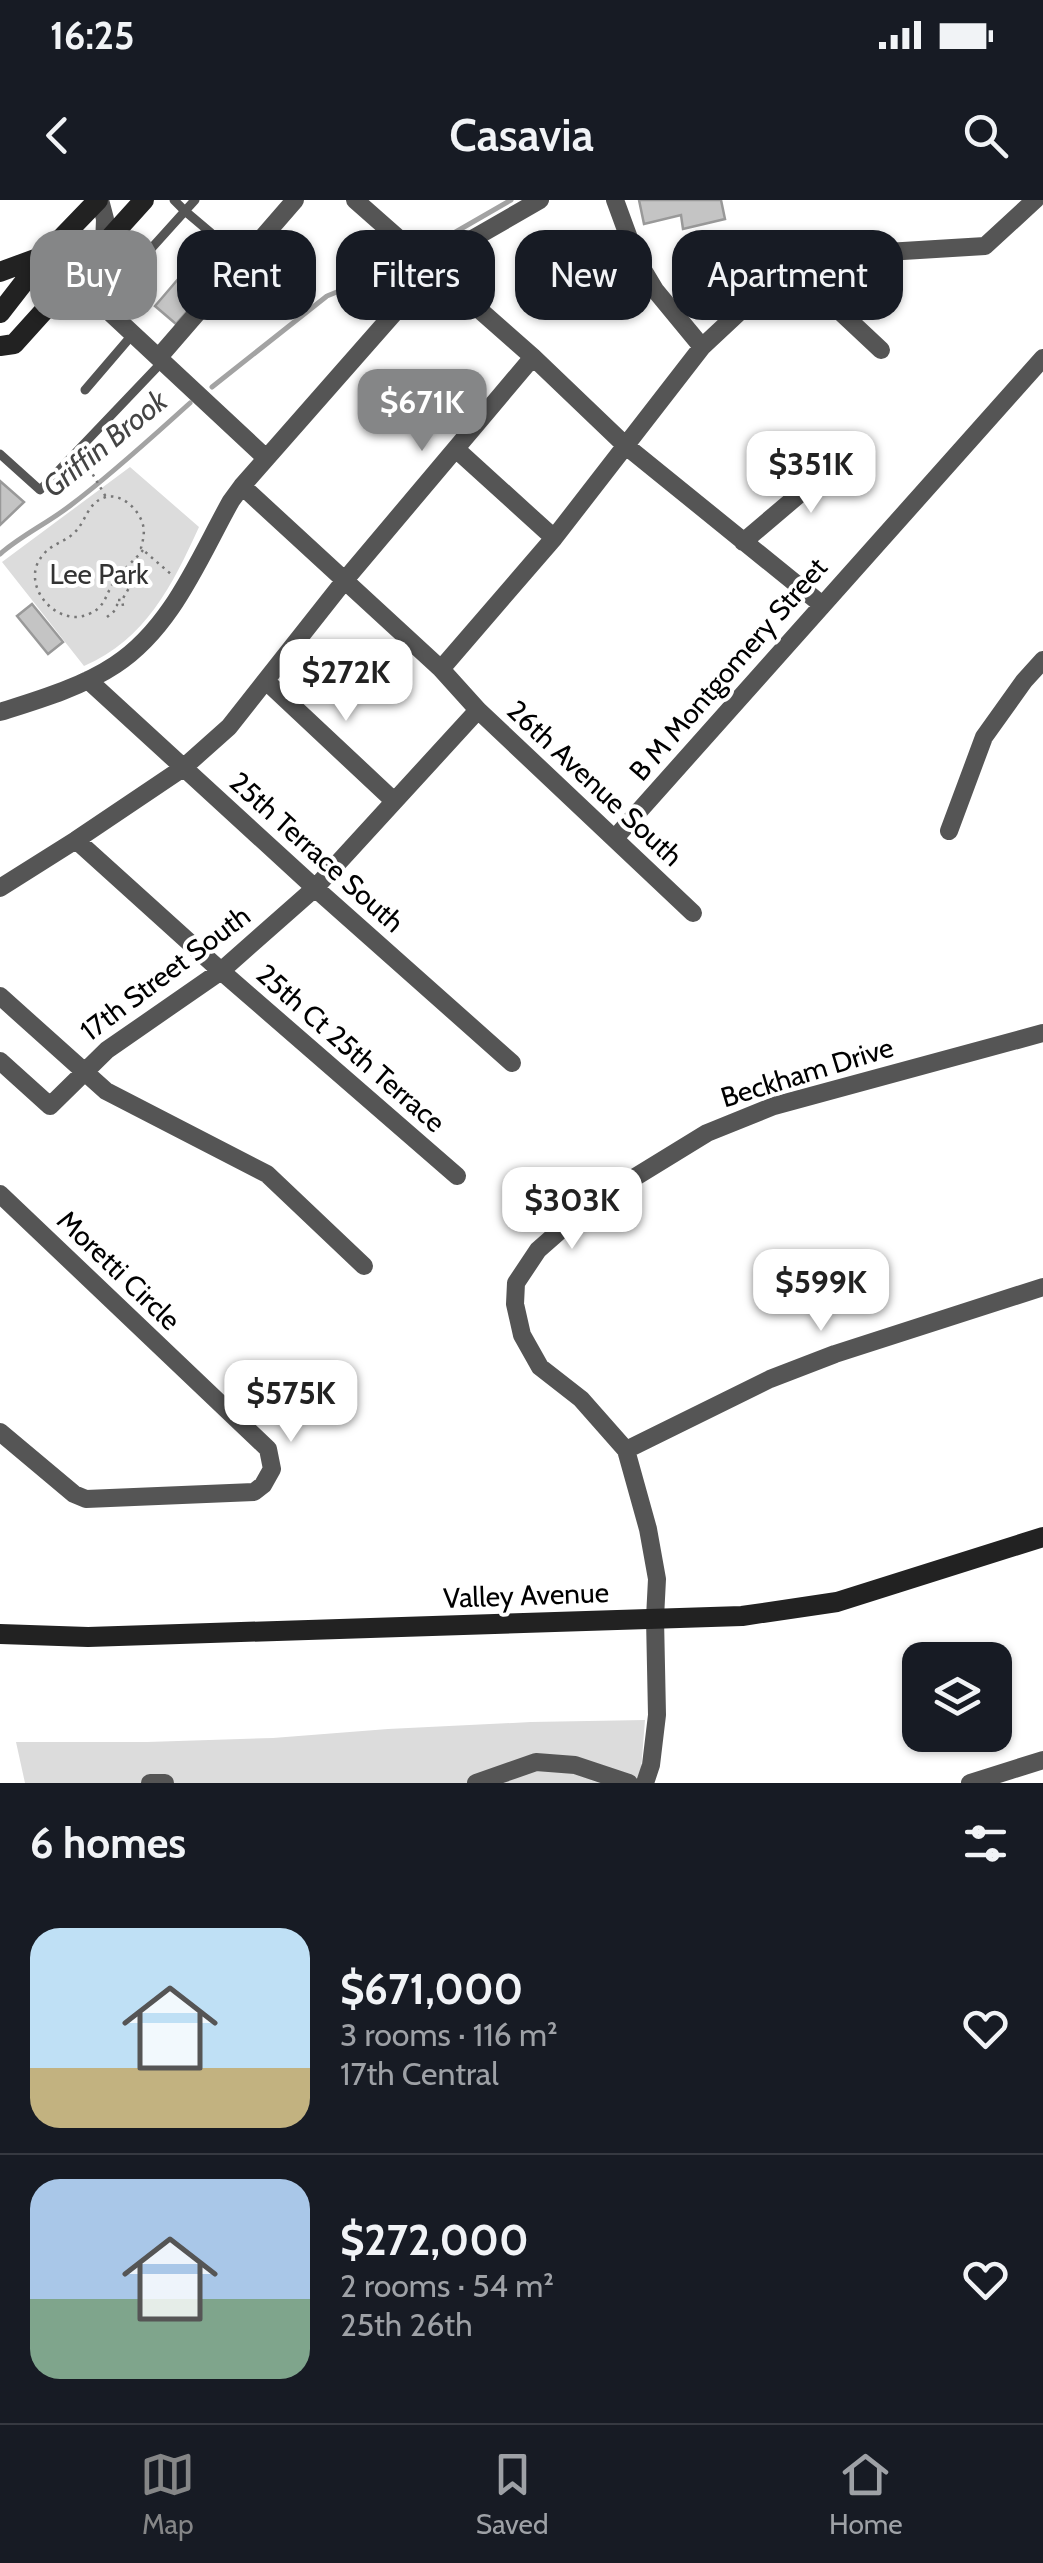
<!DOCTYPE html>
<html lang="en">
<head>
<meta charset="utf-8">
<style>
	:root { --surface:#171b24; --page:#20242c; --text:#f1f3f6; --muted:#9ea1a6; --line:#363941; --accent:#858687 }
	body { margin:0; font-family:Cabin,sans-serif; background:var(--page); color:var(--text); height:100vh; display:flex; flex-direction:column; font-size:38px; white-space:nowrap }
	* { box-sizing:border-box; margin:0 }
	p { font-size:32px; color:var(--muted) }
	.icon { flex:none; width:55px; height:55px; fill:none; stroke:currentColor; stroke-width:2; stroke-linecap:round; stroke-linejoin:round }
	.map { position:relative; height:1583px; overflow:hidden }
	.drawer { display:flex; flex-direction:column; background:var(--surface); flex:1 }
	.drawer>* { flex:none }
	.hud { position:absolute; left:30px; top:30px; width:985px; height:90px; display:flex; gap:20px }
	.controls { position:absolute; left:902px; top:1442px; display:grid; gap:20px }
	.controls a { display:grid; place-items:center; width:110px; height:110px; border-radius:20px; background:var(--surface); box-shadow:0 2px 8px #0004; font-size:50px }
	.price { position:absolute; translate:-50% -85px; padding:0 22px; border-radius:20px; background:#fff; color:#222; font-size:32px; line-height:65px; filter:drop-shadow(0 2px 5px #0008) }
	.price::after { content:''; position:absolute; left:50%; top:60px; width:30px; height:22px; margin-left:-15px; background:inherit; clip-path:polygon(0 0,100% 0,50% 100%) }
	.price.active { background:var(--accent); color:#fff }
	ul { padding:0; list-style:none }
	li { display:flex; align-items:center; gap:30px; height:250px; padding:0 30px }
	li+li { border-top:2px solid var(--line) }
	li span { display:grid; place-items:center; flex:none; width:280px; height:200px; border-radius:30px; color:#555 }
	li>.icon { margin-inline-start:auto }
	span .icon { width:120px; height:120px; fill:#fffc; stroke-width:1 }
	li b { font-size:42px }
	h2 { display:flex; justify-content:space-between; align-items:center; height:120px; padding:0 30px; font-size:42px }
	.tag { padding:0 35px; border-radius:30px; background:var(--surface); box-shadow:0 2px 8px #0004; font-size:35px; line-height:90px }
	.tag.active { background:var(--accent); color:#fff }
	.status { display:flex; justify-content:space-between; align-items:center; height:70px; padding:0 50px; background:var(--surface); direction:ltr }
	.status svg { height:28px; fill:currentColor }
	header { display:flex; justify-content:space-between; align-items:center; height:130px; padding:0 30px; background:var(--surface); font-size:45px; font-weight:600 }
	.tabs { display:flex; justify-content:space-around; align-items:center; height:140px; border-top:2px solid var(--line); background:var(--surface); font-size:28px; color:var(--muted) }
	.tabs a { display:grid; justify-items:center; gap:5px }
	.tabs .active { color:var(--accent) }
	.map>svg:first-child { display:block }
</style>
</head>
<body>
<div class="status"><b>16:25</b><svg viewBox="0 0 49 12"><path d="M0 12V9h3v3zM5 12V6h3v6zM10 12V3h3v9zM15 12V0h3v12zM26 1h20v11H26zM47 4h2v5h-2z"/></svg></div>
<header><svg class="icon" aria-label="back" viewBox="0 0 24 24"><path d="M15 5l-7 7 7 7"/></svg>Casavia<svg class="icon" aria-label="search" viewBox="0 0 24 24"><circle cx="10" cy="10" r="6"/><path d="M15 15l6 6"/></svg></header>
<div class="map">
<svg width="1043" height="1583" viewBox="0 0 1043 1583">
	<rect width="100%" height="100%" fill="#fff"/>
	<!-- green -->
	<path fill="#dcdcdc" d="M 130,267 L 199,327 C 172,386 146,439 84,466 L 2,362 Z
		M 645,1520 L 640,1583 L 25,1583 L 16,1542 L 147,1542 L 273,1538 L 388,1529 L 531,1522 Z"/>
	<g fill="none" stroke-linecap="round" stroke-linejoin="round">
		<!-- stream -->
		<path stroke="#a3a3a3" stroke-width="5" d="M 426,49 L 511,0
			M 212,187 L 327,96 L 401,66
			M 0,354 C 22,335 48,323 71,305 C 112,274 151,238 190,203"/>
	</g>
	<!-- building -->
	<path fill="#c4c4c4" stroke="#999" stroke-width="2.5" d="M 639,0 L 721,0 L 725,19 L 683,29 L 681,15 L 644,24 Z
		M 191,64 L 212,83 L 176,124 L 155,106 Z
		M 0,281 L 24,302 L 0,325 Z
		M 32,404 L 63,442 L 48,454 L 17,416 Z"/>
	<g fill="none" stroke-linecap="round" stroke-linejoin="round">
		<!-- path -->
		<path stroke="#777" stroke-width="2.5" stroke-dasharray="2.5 5" stroke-linecap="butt" d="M 82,264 L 92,273 L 106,297
			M 143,350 C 134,361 120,372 112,385 C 105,397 104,408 89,414 C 56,429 18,383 43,355 C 51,344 65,342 74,333 C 86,322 87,304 103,298 C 120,291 139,309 143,325 C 145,333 143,340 141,348 L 143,350 L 172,375
			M 118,380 L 129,388 L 122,400
			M 118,400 L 122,400 L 123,406 L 117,405 Z
			M 107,417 L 118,408"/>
		<!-- lane -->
		<path stroke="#555" stroke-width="9" d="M 174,0 L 185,11 L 195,0
			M 139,62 L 185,11 L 211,33
			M 102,104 L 130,72
			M 85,190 L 133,134
			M 0,254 L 40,290 L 163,161"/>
		<!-- street -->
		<path stroke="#555" stroke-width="18" d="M 100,0 L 105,19 L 104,45
			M 355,0 L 533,157 L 626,246 L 821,404
			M 615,0 L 637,60 L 655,90 L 702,147 L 748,104 L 776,82 L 801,75 L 881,150
			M 801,75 L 870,53 L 985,46 L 1035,0
			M 74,79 L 265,257
			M 159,157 L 295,0
			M 457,250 L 554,338
			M 242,286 L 441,469 L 478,510 L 693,713
			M 743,342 L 848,253
			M 441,469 L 554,338 L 702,147
			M 88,480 L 315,688 L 512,863
			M 266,481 L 394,601
			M 0,512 C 38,500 82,487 115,465 C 172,428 199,358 231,301 L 242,286 L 432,70 L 467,42 L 540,0
			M 949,631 L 984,537 L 1024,481 L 1043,460
			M 615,638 L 1043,158
			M 76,640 L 221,771 L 457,976
			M 0,688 L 76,640 L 183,568 L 229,527 L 345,380 L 533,157
			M 0,796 L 106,891 L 267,974 L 364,1066
			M 0,861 L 50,906 L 107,850 L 221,771 L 315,688 L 478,510
			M 0,994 L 268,1249 L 272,1269 L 263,1285 L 254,1292 L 86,1299 L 74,1294 L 0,1232
			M 626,1250 L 770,1179 L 835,1154 L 1043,1087
			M 150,1583 L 165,1583
			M 476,1583 L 536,1562 L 575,1565 L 629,1583
			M 645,1583 L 651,1565 L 657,1515 L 655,1418 L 657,1379 L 648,1329 L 626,1250 L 581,1199 L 540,1167 L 522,1135 L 515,1104 L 516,1083 L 538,1050 L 588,1006 L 707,933 L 774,906 L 1043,833
			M 970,1583 L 1043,1560"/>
		<!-- secondary -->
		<path stroke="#222" stroke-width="20" d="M 0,72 L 43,56
			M 0,113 L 45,55 L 98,0
			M 0,146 L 14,144 L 144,0
			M 0,1434 L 88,1437 L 742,1416 L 837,1402 L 1043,1337"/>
	</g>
	<g text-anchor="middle" stroke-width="8" stroke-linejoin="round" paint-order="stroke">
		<!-- park labels -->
		<g font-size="28" fill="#333" stroke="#fff">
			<text x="99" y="384">Lee Park</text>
		</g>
		<!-- street labels -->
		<g font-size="28" fill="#000" stroke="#fff">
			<text transform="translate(728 469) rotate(-49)" y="10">B M Montgomery Street</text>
			<text transform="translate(595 583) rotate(43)" y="10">26th Avenue South</text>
			<text transform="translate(317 652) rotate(42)" y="10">25th Terrace South</text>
			<text transform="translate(165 773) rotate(-37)" y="10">17th Street South</text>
			<text transform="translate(351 848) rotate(41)" y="10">25th Ct 25th Terrace</text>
			<text transform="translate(807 872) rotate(-17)" y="10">Beckham Drive</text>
			<text transform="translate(119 1070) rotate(44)" y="10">Moretti Circle</text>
			<text transform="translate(526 1395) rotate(-2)" y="10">Valley Avenue</text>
		</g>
		<!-- water labels -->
		<g font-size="30" font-style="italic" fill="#444" stroke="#fff">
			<text transform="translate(105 244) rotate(-39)" y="10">Griffin Brook</text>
		</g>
	</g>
</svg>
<div class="controls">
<a><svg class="icon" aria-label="layers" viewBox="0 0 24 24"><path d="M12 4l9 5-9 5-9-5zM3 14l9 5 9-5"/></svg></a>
</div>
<b class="price active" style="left:422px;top:254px">$671K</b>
<b class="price" style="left:811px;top:316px">$351K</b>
<b class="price" style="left:346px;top:524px">$272K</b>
<b class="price" style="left:572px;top:1052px">$303K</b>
<b class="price" style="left:821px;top:1134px">$599K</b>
<b class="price" style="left:291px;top:1245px">$575K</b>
<div class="hud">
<a class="tag active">Buy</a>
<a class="tag">Rent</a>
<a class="tag">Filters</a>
<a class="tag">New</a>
<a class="tag">Apartment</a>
</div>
</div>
<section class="drawer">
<h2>6 homes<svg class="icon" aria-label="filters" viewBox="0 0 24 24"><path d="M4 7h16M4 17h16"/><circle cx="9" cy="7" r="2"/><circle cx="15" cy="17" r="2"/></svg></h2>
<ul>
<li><span style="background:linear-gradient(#bfe0f5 70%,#c2b280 0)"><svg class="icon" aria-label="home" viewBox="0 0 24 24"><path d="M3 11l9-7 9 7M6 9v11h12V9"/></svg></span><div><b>$671,000</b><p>3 rooms · 116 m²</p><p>17th Central</p></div><svg class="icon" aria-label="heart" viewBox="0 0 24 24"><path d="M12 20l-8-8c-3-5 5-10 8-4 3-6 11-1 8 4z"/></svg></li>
<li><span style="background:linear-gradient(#a9c7e8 60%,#7fa58c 0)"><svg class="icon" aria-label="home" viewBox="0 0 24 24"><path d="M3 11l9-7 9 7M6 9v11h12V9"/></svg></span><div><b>$272,000</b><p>2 rooms · 54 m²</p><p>25th 26th</p></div><svg class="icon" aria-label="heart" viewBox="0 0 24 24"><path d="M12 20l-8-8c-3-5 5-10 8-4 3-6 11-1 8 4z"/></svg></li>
</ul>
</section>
<nav class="tabs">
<a class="active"><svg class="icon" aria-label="map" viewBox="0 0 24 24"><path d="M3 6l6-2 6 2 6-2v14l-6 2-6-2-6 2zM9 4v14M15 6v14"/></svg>Map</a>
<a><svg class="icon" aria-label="saved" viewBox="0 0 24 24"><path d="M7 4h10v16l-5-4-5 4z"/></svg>Saved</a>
<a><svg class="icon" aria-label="home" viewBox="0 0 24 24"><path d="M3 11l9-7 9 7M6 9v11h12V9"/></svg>Home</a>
</nav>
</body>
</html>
